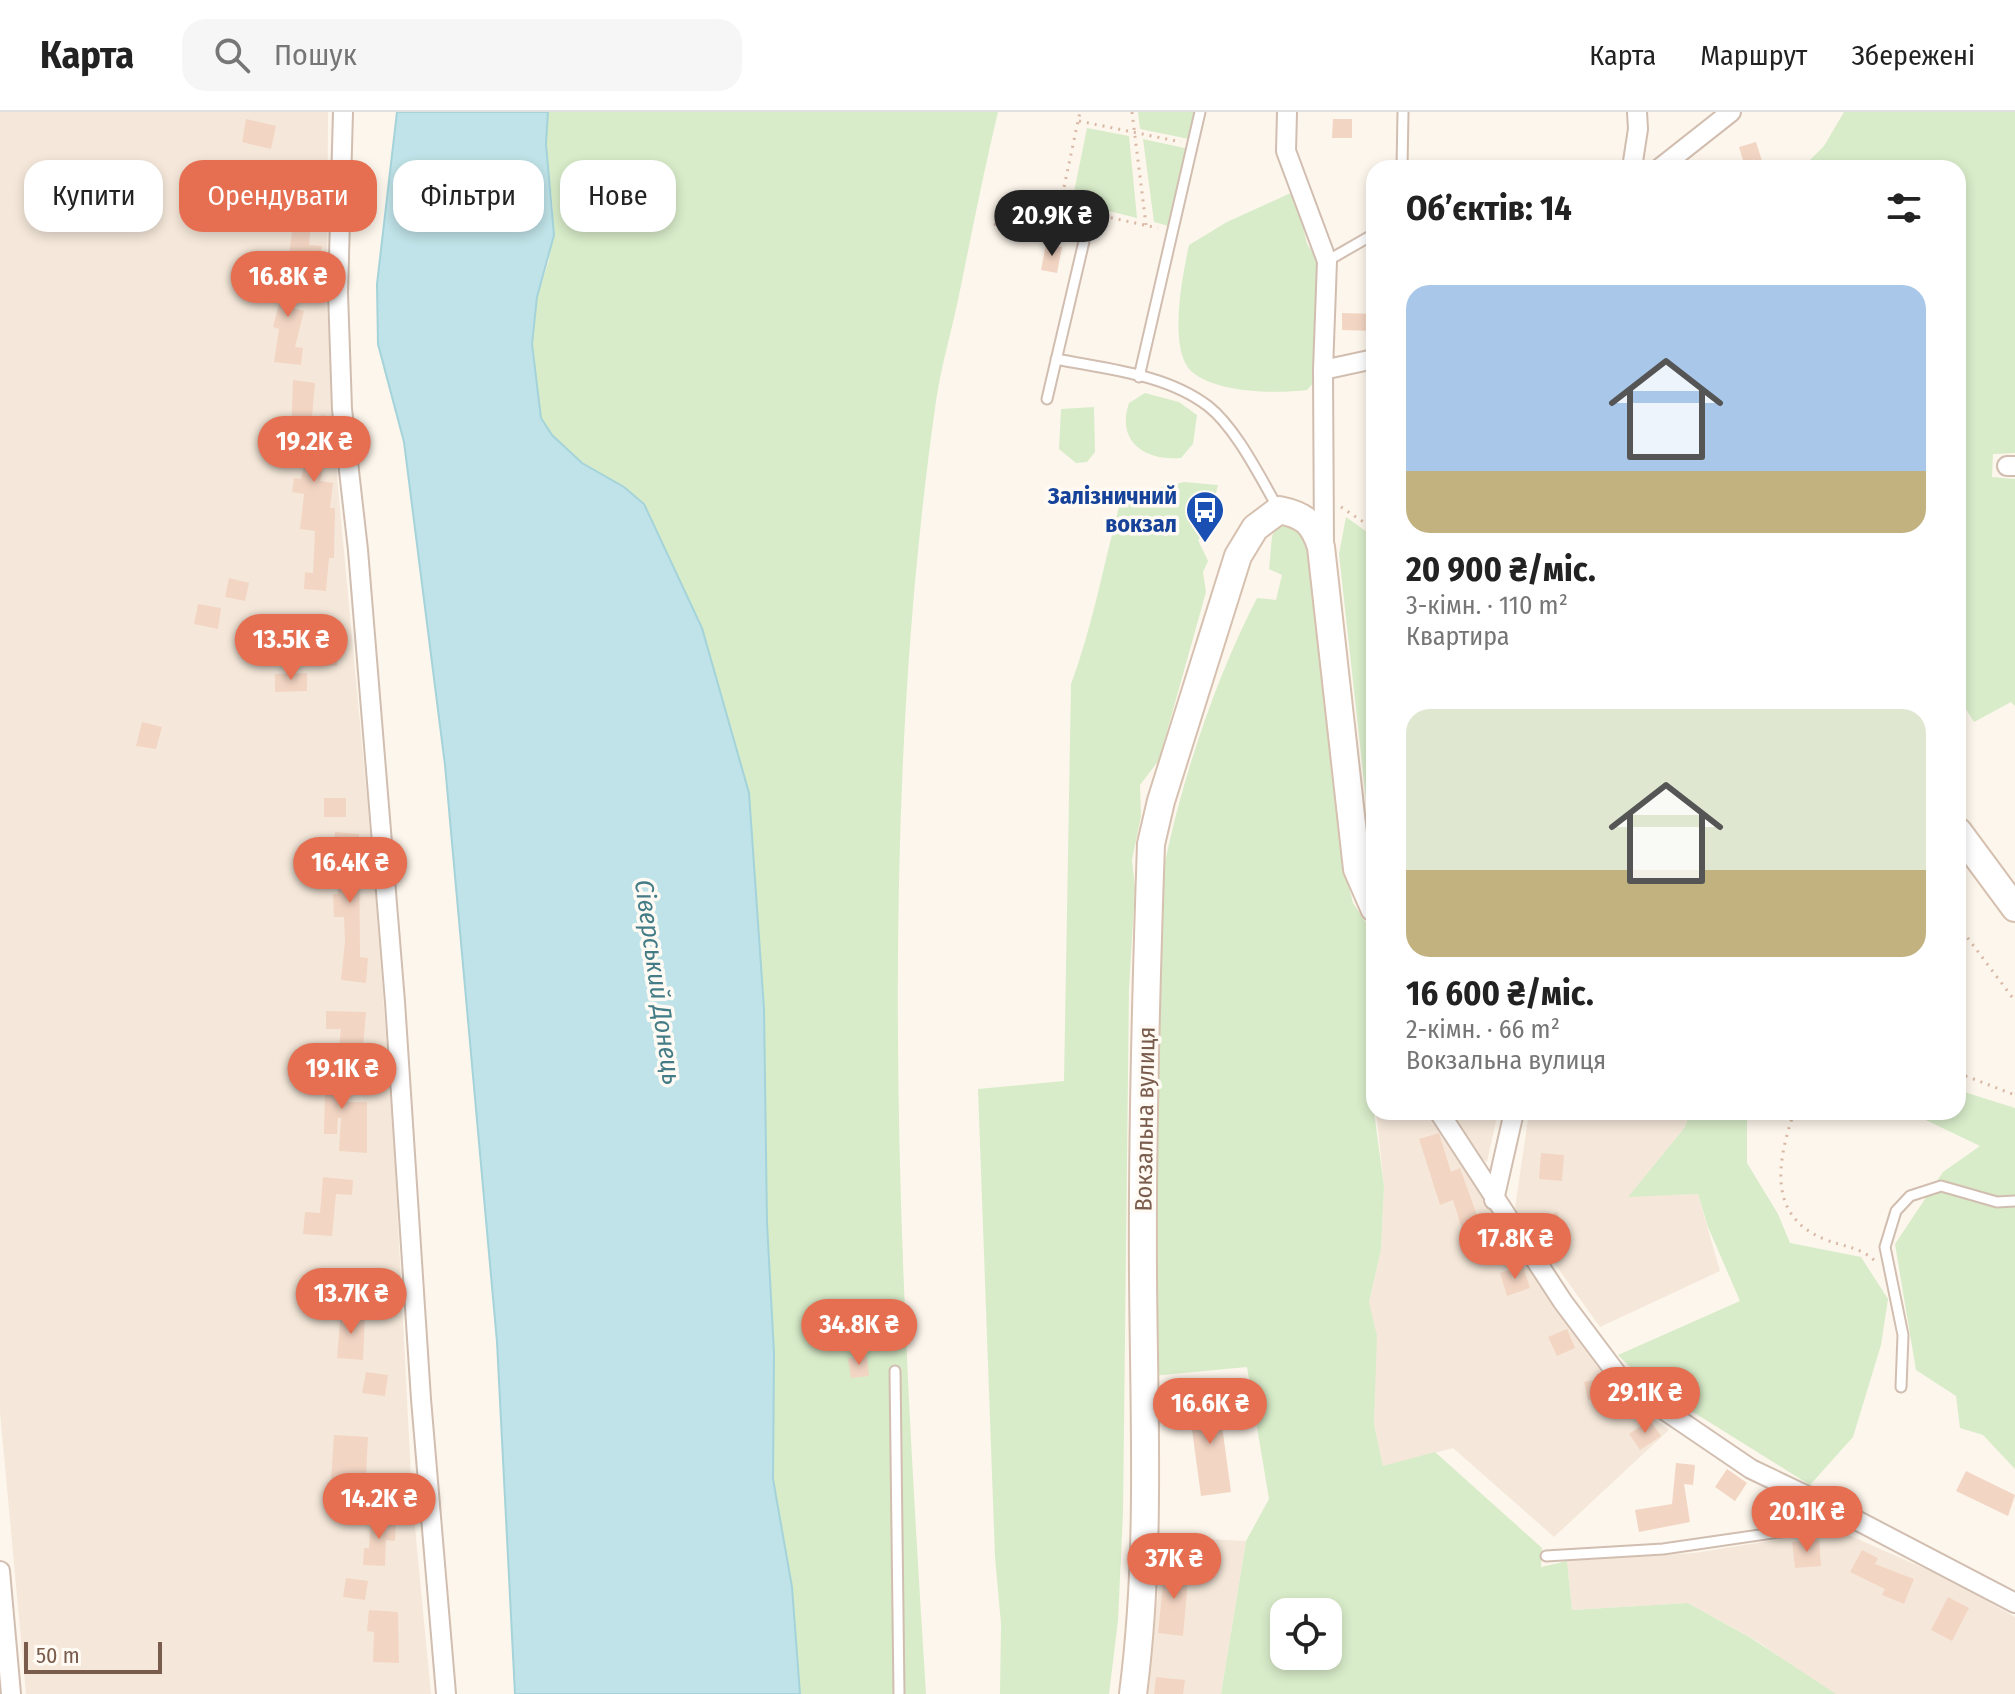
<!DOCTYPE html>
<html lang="uk">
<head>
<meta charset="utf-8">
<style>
	:root { --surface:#fff; --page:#f6f6f6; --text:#222; --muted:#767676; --line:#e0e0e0; --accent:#e76f51 }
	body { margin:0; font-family:"Fira Sans Condensed",sans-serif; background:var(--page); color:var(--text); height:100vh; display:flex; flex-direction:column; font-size:30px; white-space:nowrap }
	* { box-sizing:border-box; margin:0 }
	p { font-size:26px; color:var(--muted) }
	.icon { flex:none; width:44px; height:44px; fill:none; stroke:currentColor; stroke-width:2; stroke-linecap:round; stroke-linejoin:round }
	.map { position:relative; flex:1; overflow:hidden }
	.side { position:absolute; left:1366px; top:48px; width:600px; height:960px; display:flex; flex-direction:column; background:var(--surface); border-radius:24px; box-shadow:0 4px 12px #0003 }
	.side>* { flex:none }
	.hud { position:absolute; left:24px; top:48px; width:760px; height:72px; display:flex; gap:16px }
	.fabs { position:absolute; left:1270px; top:1486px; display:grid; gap:16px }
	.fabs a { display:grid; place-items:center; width:72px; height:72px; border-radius:16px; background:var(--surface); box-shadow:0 4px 12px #0003; font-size:40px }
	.scale { position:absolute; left:24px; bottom:20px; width:138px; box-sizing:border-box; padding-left:8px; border:4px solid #7a5c4d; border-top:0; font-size:22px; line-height:28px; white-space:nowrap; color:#7a5c4d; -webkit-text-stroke:6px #fffaf3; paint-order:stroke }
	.price { position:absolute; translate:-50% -68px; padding:0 18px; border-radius:28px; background:var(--accent); color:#fff; font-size:26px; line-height:52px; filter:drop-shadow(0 2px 4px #0008) }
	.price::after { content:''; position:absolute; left:50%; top:48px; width:24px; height:18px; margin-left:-12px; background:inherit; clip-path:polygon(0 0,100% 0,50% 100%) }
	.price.selected { background:#222; color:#fff }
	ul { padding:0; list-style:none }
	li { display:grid; align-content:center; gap:16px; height:424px; padding:0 40px }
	li span { display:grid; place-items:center; height:248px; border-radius:24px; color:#555 }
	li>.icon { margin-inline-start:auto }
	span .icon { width:144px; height:144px; fill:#fffc; stroke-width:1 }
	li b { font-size:34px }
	h2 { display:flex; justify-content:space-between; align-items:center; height:96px; padding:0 40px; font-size:34px }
	.pill { padding:0 28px; border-radius:24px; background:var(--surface); box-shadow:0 4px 12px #0003; font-size:28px; line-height:72px }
	.pill.selected { background:var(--accent); color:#fff }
	header { display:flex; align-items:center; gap:48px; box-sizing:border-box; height:112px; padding:0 40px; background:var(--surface); border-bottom:2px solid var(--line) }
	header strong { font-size:38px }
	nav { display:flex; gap:44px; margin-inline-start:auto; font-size:28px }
	.search { width:560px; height:72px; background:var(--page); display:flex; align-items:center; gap:20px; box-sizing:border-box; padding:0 28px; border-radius:24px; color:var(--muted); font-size:30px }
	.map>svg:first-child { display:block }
</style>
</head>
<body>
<header>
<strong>Карта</strong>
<div class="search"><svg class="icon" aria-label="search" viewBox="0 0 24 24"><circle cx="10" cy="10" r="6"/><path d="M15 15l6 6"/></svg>Пошук</div>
<nav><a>Карта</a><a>Маршрут</a><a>Збережені</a></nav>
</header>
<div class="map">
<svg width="2015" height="1582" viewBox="0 0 2015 1582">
	<rect width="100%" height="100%" fill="#fdf6ec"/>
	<!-- residential -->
	<path fill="#f5e8da" d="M 0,0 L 328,0 L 327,194 L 337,364 L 373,751 L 393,1014 L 412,1384 L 431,1582 L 26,1582 L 0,1300 Z
		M 1376,1000 L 1432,1000 L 1492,1102 L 1593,1243 L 1624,1284 L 1669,1318 L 1554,1425 L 1453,1336 L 1383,1355 L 1374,1312 L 1375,1257 L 1369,1190 L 1381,1138 L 1384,1074 Z
		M 1450,1000 L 1498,1000 L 1487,1050 L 1475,1042 Z
		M 1529,1000 L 1690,1000 L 1685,1015 L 1629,1084 L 1698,1082 L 1720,1159 L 1600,1215 L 1515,1096 Z
		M 1837,1418 L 1951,1468 L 2015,1505 L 2015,1582 L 1833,1582 L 1757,1529 L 1688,1491 L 1572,1498 L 1567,1449 L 1694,1441 Z
		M 1166,1425 L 1246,1429 L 1221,1582 L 1144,1582 Z"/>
	<!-- green -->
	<path fill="#d8ecc9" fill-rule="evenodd" d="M 548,0 L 998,0 C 983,62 971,125 958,188 C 951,221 941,255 936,289 C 875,717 899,1153 926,1582 L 800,1582 L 792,1475 L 773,1367 L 774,1241 L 767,1111 L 764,897 L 749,681 L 702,516 L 644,392 L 624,375 L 583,351 L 552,323 L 541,306 L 532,232 L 537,185 L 549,148 L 553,98 L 546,32 Z
		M 1138,0 L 1196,0 L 1189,27 L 1140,17 Z
		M 1844,0 L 2015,0 L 2015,341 L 1993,342 L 1992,365 L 2015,367 L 2015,594 L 2011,590 L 1974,610 L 1958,584 L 1958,56 L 1802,56 L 1824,34 Z
		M 1087,16 L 1129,24 L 1137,106 L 1072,90 Z
		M 1143,27 L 1189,37 L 1172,115 L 1154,110 Z
		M 1295,79 L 1307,132 L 1321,152 L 1315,269 L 1307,278 C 1276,282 1217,281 1192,260 C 1167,238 1183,161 1189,133 L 1227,110 Z
		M 1145,281 L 1179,290 L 1197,303 L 1193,332 L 1181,346 C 1145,349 1116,330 1129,291 Z
		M 1094,295 L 1095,340 L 1087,350 L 1076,351 L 1059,337 L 1061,297 Z
		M 1184,370 L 1218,373 L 1206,420 L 1198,428 L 1208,449 L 1203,460 L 1206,480 L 1159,648 L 1140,673 L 1141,704 L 1132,748 L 1135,776 L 1129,877 L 1123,1401 L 1118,1509 L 1109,1582 L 1000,1582 L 1001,1512 L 995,1445 L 978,977 L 1064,969 L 1071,572 C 1093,514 1105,445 1122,384 Z
		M 1346,405 L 1374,425 L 1374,761 L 1339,442 Z
		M 1287,412 L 1308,424 L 1347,767 L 1353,791 L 1374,823 L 1374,1000 L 1384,1074 L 1381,1138 L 1369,1190 L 1377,1224 L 1374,1312 L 1383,1354 L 1435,1340 L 1542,1436 L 1541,1455 L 1567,1449 L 1572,1498 L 1688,1491 L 1751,1526 L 1836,1582 L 1221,1582 L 1246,1429 L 1269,1387 L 1247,1255 L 1152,1264 L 1158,789 C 1173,692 1212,573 1257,486 L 1276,488 L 1282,463 L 1269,457 L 1272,424 L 1277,415 ZM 1284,1500 L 1328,1500 L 1328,1544 L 1284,1544 Z
		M 1958,978 L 2015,996 L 2015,1357 L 1983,1323 L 1960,1316 L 1956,1284 L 1916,1258 L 1895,1132 L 1943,1060 L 1980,1034 L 1909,1000 L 1958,1000 Z
		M 1690,1000 L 1747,1000 L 1747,1051 L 1778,1102 L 1790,1131 L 1861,1145 L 1888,1187 L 1881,1233 L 1853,1325 L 1810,1373 L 1645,1270 L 1618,1243 L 1740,1189 L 1708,1115 L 1698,1082 L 1628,1085 L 1685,1015 Z"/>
	<!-- water -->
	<path fill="#bfe3e8" stroke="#a5d3da" stroke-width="2" d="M 397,0 L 548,0 L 546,32 L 554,123 L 537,185 L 532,232 L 541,306 L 552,323 L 582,351 L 624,375 L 644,392 L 702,516 L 749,681 L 764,897 L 767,1111 L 774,1241 L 773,1367 L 792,1475 L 800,1582 L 515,1582 L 497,1230 L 445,653 L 404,330 L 378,232 L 377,172 Z"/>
	<!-- building -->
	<path fill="#f3d5c3" d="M 246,7 L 276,14 L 271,37 L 242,30 Z
		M 1333,7 L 1352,7 L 1352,26 L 1332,26 Z
		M 1756,30 L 1762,49 L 1745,55 L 1739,35 Z
		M 273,56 L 301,60 L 298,81 L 270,77 Z
		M 283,94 L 312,97 L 309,133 L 322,134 L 319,153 L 288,150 L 292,120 L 281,119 Z
		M 1046,132 L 1062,135 L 1057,161 L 1041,158 Z
		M 290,150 L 299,152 L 293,196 L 304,199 L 295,235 L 303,236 L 301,253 L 274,250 L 279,217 L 273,215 L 281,184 L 275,183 L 278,162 L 286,163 Z
		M 1342,201 L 1374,202 L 1374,219 L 1342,218 Z
		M 293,268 L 315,271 L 312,305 L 325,303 L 322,344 L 326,345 L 320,369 L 333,371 L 330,396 L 335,396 L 334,446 L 329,446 L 326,479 L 304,477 L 305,460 L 313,461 L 315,419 L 300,417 L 304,382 L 292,380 L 294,366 L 301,367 L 310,328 L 291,326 Z
		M 229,466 L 249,471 L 245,489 L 225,485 Z
		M 198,492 L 221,496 L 218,517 L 194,512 Z
		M 299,527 L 338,528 L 337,554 L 299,552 Z
		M 307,561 L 307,579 L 275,580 L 275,562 Z
		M 142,610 L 162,615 L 156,637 L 136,634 Z
		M 324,686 L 346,686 L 346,705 L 324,705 Z
		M 335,720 L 359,722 L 360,845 L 368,846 L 366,871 L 341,868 L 345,829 L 344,805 L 334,805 L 333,782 L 338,782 L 340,744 L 333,744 Z
		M 326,899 L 366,900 L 362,948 L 338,945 L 341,917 L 326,917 Z
		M 313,953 L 340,955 L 338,990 L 367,990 L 367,1041 L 339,1039 L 341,1006 L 338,1006 L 337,1022 L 324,1022 L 325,977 L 312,977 Z
		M 1439,1021 L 1451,1060 L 1460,1056 L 1478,1106 L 1484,1104 L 1491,1125 L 1467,1133 L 1453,1088 L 1440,1093 L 1419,1027 Z
		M 1541,1041 L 1564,1043 L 1562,1069 L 1539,1067 Z
		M 323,1065 L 353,1068 L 352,1083 L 336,1082 L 332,1124 L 303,1122 L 305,1100 L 320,1101 Z
		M 1557,1100 L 1563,1119 L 1542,1127 L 1536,1108 Z
		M 1523,1154 L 1530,1176 L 1507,1184 L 1500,1161 Z
		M 321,1162 L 349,1165 L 347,1184 L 320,1182 Z
		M 341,1199 L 365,1201 L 363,1248 L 337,1246 Z
		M 1567,1217 L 1575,1236 L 1557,1244 L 1548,1225 Z
		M 867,1244 L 869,1264 L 851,1266 L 848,1246 Z
		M 366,1260 L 388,1263 L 385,1284 L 362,1281 Z
		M 1602,1266 L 1606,1284 L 1588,1288 L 1584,1270 Z
		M 1218,1284 L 1231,1380 L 1201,1384 L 1188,1288 Z
		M 1650,1308 L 1661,1324 L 1640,1338 L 1629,1322 Z
		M 334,1323 L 368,1325 L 366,1364 L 357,1364 L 352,1403 L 329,1400 Z
		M 1676,1351 L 1695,1353 L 1693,1373 L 1684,1372 L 1690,1410 L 1639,1420 L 1635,1398 L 1672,1392 Z
		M 1727,1357 L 1747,1371 L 1735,1389 L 1715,1375 Z
		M 1966,1359 L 2015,1383 L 2008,1404 L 1956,1379 Z
		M 371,1405 L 396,1406 L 395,1429 L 386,1428 L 385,1454 L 363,1453 L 364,1436 L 369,1436 Z
		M 1819,1428 L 1821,1454 L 1795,1456 L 1792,1430 Z
		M 1862,1438 L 1878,1446 L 1875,1452 L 1914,1467 L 1904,1492 L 1882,1483 L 1885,1477 L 1850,1460 Z
		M 1165,1453 L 1189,1456 L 1183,1524 L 1158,1521 Z
		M 346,1466 L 368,1469 L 365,1488 L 343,1485 Z
		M 1948,1485 L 1969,1496 L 1952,1529 L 1931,1518 Z
		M 369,1498 L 398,1500 L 399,1551 L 373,1550 L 374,1520 L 367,1519 Z
		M 1156,1565 L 1185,1568 L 1183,1582 L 1154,1582 Z"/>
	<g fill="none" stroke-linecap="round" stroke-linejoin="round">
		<defs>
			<path id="lane" d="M 1402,56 L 1403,0
				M 1327,149 L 1374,122
				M 1056,247 C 1107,257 1166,262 1208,294 C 1236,316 1260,365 1278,396
				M 1139,265 L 1200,0
				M 1047,287 L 1089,108
				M 895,1259 L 899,1582
				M 1901,1275 L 1903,1223 L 1885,1135 L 1896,1099 L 1910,1084 L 1941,1074 L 1997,1090 L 2015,1089
				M 1546,1444 L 1663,1437 L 1801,1417 L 1839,1399"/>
			<path id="street" d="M 343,0 L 338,181 L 342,297 L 358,438 L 395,890 L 421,1287 L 446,1582
				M 1287,0 L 1286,39 L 1327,149 L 1323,258 L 1324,434
				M 1632,56 L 1638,17 L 1637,0
				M 1660,56 L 1731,0
				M 1323,258 L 1374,247
				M 2007,354 L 2015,354
				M 1439,1000 L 1563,1190 L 1623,1270 L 1751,1357 L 1839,1399 L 2015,1491
				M 1494,1088 L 1514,1000
				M 0,1459 L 11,1582"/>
			<path id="secondary" d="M 1958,719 L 2015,796
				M 1133,1582 C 1151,1443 1144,1304 1143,1163 C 1142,1020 1146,876 1151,732 L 1161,689 L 1238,444 L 1255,416 L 1279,398 C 1304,403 1313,410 1321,435 L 1357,757 L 1374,796"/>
		</defs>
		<!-- lane casing -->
		<use href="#lane" stroke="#d1beb0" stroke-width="13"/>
		<!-- street casing -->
		<use href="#street" stroke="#d1beb0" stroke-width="22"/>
		<!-- secondary casing -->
		<use href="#secondary" stroke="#d6c0b0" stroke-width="30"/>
		<!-- path -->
		<path stroke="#d9b8a5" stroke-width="3" stroke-dasharray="2 6" stroke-linecap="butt" d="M 1132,0 L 1146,113
			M 1079,9 L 1181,30
			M 1080,98 L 1060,94 L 1080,0
			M 1103,104 L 1158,116
			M 994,112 L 1020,119
			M 1341,395 L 1374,417
			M 1958,813 L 2015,889
			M 1958,961 L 2015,983
			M 1794,1000 C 1778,1048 1766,1103 1824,1127 C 1843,1135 1858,1134 1874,1148"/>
		<!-- lane -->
		<use href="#lane" stroke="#fff" stroke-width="9"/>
		<!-- street -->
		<use href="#street" stroke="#fff" stroke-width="18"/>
		<!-- secondary -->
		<use href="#secondary" stroke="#fff" stroke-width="26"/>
	</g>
	<!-- icons -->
	<defs>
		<symbol id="bus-pin" viewBox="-11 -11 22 30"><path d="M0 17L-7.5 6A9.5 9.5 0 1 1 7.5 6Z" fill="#1a4fb4" stroke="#fffaf3"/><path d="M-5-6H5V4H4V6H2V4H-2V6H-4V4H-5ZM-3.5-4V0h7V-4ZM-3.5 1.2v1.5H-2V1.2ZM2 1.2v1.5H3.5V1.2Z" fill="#fff"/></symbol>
	</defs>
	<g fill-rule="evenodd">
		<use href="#bus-pin" x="1183" y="376" width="44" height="60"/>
	</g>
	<g text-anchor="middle" stroke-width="7" stroke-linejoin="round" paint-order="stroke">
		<!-- transit labels -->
		<g font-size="24" font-weight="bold" fill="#164399" stroke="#fffaf3" text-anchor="end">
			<text x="1177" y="392">Залізничний<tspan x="1177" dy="28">вокзал</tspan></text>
		</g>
		<!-- street labels -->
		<g font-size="24" fill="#7a5c4d" stroke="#fffaf3">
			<text transform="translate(1145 1007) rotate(-89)" y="8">Вокзальна вулиця</text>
		</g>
		<!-- water labels -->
		<g font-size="26" font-style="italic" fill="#437c86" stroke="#fffaf3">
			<text transform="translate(658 870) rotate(82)" y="9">Сіверський Донець</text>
		</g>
	</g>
</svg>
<div class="fabs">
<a><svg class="icon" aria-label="locate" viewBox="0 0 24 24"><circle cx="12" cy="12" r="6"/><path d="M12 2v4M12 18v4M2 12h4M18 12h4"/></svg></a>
</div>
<div class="scale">50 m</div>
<b class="price selected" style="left:1052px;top:146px">20.9K ₴</b>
<b class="price" style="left:288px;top:207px">16.8K ₴</b>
<b class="price" style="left:314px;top:372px">19.2K ₴</b>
<b class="price" style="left:291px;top:570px">13.5K ₴</b>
<b class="price" style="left:350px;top:793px">16.4K ₴</b>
<b class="price" style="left:342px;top:999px">19.1K ₴</b>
<b class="price" style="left:1515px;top:1169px">17.8K ₴</b>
<b class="price" style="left:351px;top:1224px">13.7K ₴</b>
<b class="price" style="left:859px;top:1255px">34.8K ₴</b>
<b class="price" style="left:1645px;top:1323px">29.1K ₴</b>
<b class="price" style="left:1210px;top:1334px">16.6K ₴</b>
<b class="price" style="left:379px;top:1429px">14.2K ₴</b>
<b class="price" style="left:1807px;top:1442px">20.1K ₴</b>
<b class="price" style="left:1174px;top:1489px">37K ₴</b>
<div class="hud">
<a class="pill">Купити</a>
<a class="pill selected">Орендувати</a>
<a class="pill">Фільтри</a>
<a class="pill">Нове</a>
</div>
<section class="side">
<h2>Об’єктів: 14<svg class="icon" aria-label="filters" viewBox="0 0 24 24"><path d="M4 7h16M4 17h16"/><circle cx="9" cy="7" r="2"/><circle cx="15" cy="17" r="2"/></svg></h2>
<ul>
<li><span style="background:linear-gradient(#a9c7e8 75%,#c2b280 0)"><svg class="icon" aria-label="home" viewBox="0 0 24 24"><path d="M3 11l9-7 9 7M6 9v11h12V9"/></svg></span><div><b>20 900 ₴/міс.</b><p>3-кімн. · 110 m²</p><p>Квартира</p></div></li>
<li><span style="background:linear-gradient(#dfe7d0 65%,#c2b280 0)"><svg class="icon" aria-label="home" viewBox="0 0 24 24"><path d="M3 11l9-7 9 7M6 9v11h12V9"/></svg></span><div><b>16 600 ₴/міс.</b><p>2-кімн. · 66 m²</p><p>Вокзальна вулиця</p></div></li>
</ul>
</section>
</div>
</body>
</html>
